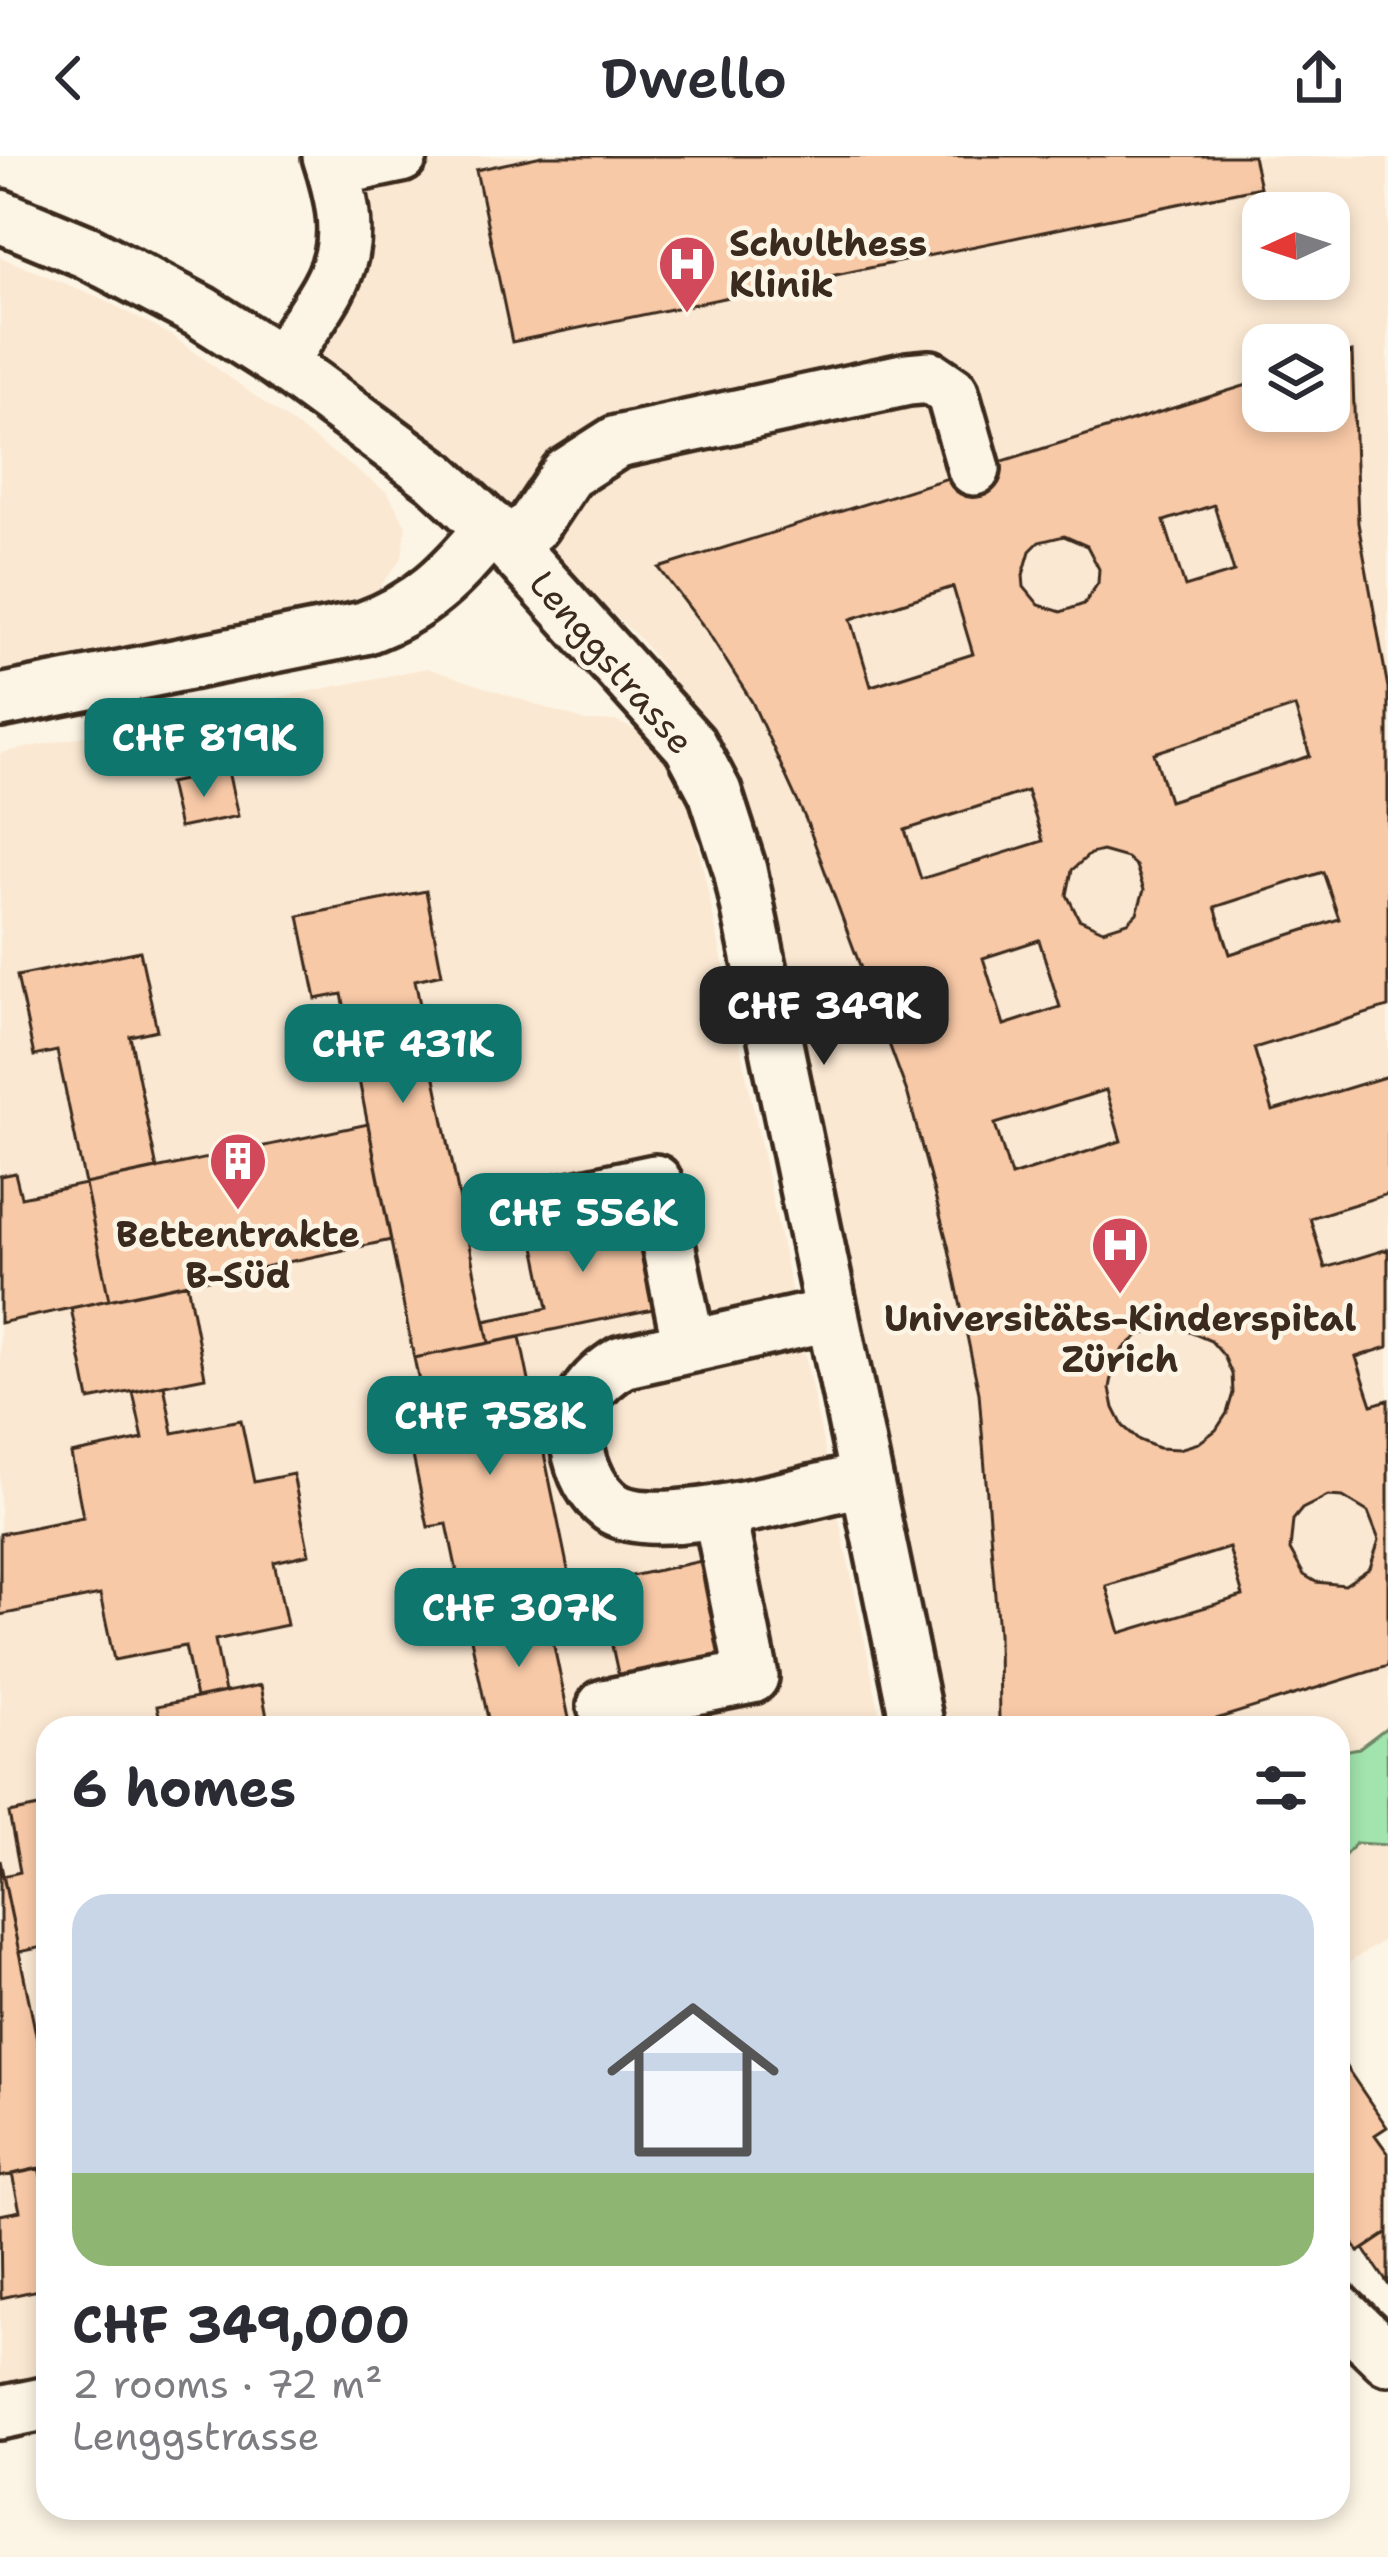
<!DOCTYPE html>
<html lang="en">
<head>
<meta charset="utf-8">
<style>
	:root { --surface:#fff; --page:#f2f2f3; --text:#2b2b33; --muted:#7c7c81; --line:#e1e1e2; --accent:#0f766e }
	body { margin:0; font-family:"Shantell Sans",sans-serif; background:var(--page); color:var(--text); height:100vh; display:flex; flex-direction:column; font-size:45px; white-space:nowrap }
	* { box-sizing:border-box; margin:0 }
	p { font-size:39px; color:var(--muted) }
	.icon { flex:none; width:66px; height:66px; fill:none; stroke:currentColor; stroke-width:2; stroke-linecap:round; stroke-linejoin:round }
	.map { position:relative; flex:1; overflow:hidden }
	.drawer { position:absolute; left:36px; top:1560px; width:1314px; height:804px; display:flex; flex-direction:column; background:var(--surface); border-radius:36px; box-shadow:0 6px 18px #0003 }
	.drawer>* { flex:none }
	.needle { width:78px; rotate:267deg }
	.controls { position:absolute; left:1242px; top:36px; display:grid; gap:24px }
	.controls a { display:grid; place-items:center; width:108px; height:108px; border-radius:24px; background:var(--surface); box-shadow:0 6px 18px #0003; font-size:60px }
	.price { position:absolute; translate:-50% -102px; padding:0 27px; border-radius:24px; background:var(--accent); color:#fff; font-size:39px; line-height:78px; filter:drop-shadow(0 3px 6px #0008) }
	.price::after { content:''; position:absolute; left:50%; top:72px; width:36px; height:27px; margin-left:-18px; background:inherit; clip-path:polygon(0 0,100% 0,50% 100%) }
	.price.current { background:#222; color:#fff }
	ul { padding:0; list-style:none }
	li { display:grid; align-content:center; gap:24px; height:636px; padding:0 36px }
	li+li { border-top:3px solid var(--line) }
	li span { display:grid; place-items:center; height:372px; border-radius:36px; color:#555 }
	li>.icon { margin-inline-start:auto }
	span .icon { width:216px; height:216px; fill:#fffc; stroke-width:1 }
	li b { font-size:51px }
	h2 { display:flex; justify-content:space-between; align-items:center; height:144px; padding:0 36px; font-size:51px }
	header { display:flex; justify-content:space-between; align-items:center; height:156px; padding:0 36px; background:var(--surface); font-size:54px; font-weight:600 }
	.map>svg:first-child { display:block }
</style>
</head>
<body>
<header><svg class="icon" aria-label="back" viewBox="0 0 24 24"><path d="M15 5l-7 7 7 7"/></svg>Dwello<svg class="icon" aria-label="share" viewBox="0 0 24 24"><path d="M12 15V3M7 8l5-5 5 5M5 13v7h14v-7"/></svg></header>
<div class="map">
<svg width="1388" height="2401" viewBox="0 0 1388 2401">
	<rect width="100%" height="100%" fill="#fcf5e5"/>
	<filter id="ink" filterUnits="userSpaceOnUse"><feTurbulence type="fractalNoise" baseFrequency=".00833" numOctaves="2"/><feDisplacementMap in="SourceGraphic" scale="24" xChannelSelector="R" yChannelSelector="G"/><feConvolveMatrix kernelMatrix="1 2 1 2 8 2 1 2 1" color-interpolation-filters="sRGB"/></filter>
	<g filter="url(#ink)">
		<!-- built -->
		<path fill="#fbe8d2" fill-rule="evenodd" d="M 348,0 L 1388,0 L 1388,1781 L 1338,1814 L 1338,1572 L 941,1572 L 765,708 L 720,584 L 639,482 L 484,337 L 306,190 ZM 1263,57 L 1329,57 L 1329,123 L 1263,123 ZM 1263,189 L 1329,189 L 1329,255 L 1263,255 Z
			M 0,101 L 101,142 L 174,181 L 388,337 L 406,369 L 402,402 L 376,436 L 340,447 L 0,515 Z
			M 427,512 L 585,565 L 615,565 L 640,576 L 664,602 L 690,649 L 883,1572 L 48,1572 L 48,2232 L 0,2242 L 0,597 Z"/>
		<!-- green -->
		<path fill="#a2e4ad" stroke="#6e8766" stroke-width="3" d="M 1387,1571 L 1388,1689 L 1356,1687 L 1338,1707 L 1338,1596 L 1359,1592 Z"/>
		<!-- building -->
		<path fill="#f8c9a7" stroke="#3b2a1e" stroke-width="3" fill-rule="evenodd" d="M 542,0 L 1253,0 L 1260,31 L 512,186 L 476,14 Z
			M 1352,196 L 1358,367 L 1388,532 L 1388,851 L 1254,892 L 1273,955 L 1388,920 L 1388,1038 L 1310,1062 L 1325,1112 L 1388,1093 L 1388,1191 L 1356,1201 L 1372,1249 L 1388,1244 L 1388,1510 L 1187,1572 L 999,1572 L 998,1477 L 979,1237 L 948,1089 L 908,939 L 806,664 L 752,546 L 708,476 L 659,412 L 1263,224 L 1263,255 L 1329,255 L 1329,203 ZM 1214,349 L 1234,416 L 1185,431 L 1164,365 ZM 1064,380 L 1087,390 L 1099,413 L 1098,427 L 1084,448 L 1061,456 L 1039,449 L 1024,431 L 1023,419 L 1030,395 L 1039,386 ZM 953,431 L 973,498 L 871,530 L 851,463 ZM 1295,551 L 1310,600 L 1169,645 L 1154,597 ZM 1027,635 L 1043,685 L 921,723 L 905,674 ZM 1102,695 L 1127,702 L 1136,710 L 1144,734 L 1137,757 L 1128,766 L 1103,774 L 1079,763 L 1067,739 L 1072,714 L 1090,698 ZM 1323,716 L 1339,763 L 1230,798 L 1215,751 ZM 1039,784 L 1060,851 L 1004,869 L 983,802 ZM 1106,934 L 1121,985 L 1011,1020 L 995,968 ZM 1176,1170 L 1211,1185 L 1224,1200 L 1232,1218 L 1233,1237 L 1227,1257 L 1216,1274 L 1199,1287 L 1179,1293 L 1158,1292 L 1139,1284 L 1123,1270 L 1114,1252 L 1110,1232 L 1114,1211 L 1123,1193 L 1139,1179 ZM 1328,1340 L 1343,1341 L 1368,1356 L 1379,1384 L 1370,1412 L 1345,1429 L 1316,1426 L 1304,1419 L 1290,1394 L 1293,1364 L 1302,1353 ZM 1229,1392 L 1243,1440 L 1120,1477 L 1106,1430 Z
			M 228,615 L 238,660 L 179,672 L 169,627 Z
			M 426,735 L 442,818 L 415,824 L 489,1187 L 414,1202 L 342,838 L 316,843 L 299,760 Z
			M 140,795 L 157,874 L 130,880 L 157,1013 L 85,1028 L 57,895 L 34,900 L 17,820 Z
			M 368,968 L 391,1084 L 109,1144 L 85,1028 Z
			M 15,1017 L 21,1041 L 85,1028 L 109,1144 L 0,1167 L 0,1020 Z
			M 632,1050 L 653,1153 L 489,1187 L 485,1165 L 548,1152 L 531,1071 Z
			M 187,1127 L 205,1221 L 89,1244 L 71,1152 Z
			M 520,1181 L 572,1433 L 543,1439 L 545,1447 L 467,1464 L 447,1368 L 428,1371 L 413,1300 L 434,1296 L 414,1202 Z
			M 164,1229 L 173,1277 L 241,1264 L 254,1326 L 293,1318 L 309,1398 L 274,1406 L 287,1469 L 215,1484 L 225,1536 L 196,1542 L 185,1490 L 114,1504 L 100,1439 L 0,1459 L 0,1378 L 83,1361 L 71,1298 L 143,1283 L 133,1236 Z
			M 706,1404 L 727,1508 L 621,1531 L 604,1453 L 549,1464 L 543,1439 Z
			M 545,1447 L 571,1572 L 490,1572 L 467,1464 Z
			M 261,1529 L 269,1572 L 162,1572 L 157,1550 Z
			M 48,1649 L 48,1790 L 19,1796 L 3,1720 L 20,1716 L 9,1657 Z
			M 0,1704 L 45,1922 L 48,1922 L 48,2011 L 0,2021 Z
			M 1338,1899 L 1387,1971 L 1375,1979 L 1388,1997 L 1388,2077 L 1359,2096 L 1338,2065 Z
			M 39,2012 L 48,2049 L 48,2132 L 1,2142 L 0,2059 L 20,2055 L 12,2018 Z
			M 1388,2077 L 1388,2128 L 1364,2093 Z"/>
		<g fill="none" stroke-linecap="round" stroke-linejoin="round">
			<defs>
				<path id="minor" d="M 334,14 L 401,0
					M 0,60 L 87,96 L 201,156 L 281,207 L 437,322 L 508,388 L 690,589 L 715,636 L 740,714 L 918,1572
					M 281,207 C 333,122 364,106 329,0
					M 508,388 L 533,369 L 567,318 L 617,286 L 908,223 L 930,221 L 952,236 L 974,313
					M 0,545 L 364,472 C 425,450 451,419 492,372
					M 503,1057 L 655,1025 L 689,1190
					M 829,1159 L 622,1206 C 591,1225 571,1249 577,1288 C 581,1313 590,1335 611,1351 C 655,1382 810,1334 864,1324
					M 604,1550 L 752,1521 L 719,1355
					M 1338,2154 L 1388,2202
					M 0,2257 L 48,2247"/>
			</defs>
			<!-- minor casing -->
			<use href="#minor" stroke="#3b2a1e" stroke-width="60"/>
			<!-- minor -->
			<use href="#minor" stroke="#fcf5e5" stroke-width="51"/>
		</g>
	</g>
	<!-- icons -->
	<defs>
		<symbol id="hospital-pin" viewBox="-11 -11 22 30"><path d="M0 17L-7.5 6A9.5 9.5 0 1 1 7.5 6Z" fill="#d1495b" stroke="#fcf5e5"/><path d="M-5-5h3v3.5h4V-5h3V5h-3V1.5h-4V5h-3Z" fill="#fff"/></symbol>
		<symbol id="building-pin" viewBox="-11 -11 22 30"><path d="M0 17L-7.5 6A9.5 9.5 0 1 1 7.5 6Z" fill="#d1495b" stroke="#fcf5e5"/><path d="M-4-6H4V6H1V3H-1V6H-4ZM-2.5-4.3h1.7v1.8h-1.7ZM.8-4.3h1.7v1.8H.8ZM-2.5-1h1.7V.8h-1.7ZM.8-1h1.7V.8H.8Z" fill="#fff"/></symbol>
	</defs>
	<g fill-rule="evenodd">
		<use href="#hospital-pin" x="654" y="75" width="66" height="90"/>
		<use href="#building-pin" x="205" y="972" width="66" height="90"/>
		<use href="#hospital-pin" x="1087" y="1056" width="66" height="90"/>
	</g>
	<g text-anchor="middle" stroke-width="9" stroke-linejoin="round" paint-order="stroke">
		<!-- poi labels -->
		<g font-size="36" font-weight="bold" fill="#3b2a1e" stroke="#fcf5e5">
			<text x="729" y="100" text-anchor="start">Schulthess<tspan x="729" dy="41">Klinik</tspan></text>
			<text x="238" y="1091">Bettentrakte<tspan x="238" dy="41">B-Süd</tspan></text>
			<text x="1120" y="1175">Universitäts-Kinderspital<tspan x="1120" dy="41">Zürich</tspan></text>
		</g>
		<!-- street labels -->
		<g font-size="36" fill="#3b2a1e" stroke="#fcf5e5">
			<text transform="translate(612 506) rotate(49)" y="13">Lenggstrasse</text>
		</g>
	</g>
</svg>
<div class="controls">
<a><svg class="needle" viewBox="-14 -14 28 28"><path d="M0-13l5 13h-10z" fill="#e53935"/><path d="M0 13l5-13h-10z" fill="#7c7c81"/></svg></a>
<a><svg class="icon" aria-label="layers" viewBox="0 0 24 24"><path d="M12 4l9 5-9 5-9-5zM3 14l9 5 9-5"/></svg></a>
</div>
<b class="price" style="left:204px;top:644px">CHF 819K</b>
<b class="price current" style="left:824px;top:912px">CHF 349K</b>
<b class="price" style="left:403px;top:950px">CHF 431K</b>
<b class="price" style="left:583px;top:1119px">CHF 556K</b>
<b class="price" style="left:490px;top:1322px">CHF 758K</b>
<b class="price" style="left:519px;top:1514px">CHF 307K</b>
<section class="drawer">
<h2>6 homes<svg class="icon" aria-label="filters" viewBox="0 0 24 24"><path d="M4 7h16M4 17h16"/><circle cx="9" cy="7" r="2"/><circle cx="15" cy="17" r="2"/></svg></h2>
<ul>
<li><span style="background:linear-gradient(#c9d6e8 75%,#8fb573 0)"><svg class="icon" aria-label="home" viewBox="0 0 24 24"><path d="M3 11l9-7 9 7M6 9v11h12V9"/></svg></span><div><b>CHF 349,000</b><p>2 rooms · 72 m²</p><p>Lenggstrasse</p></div></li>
</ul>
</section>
</div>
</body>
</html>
